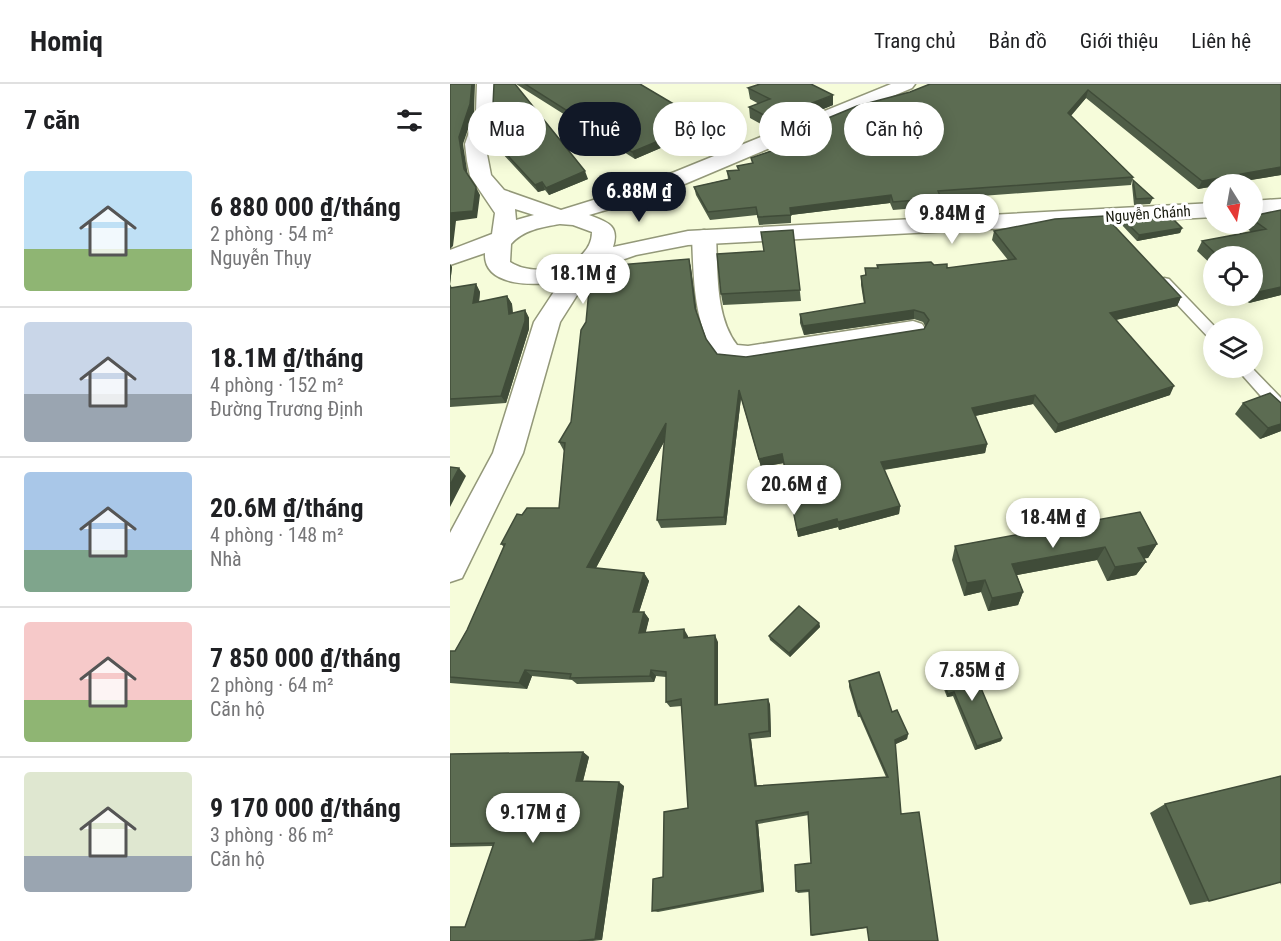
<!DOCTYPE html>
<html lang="vi">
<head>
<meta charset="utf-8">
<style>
	:root { --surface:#fff; --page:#f2f2f2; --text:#202124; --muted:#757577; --line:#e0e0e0; --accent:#111827 }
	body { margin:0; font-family:"Roboto Condensed",sans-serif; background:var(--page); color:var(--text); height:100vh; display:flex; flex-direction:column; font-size:22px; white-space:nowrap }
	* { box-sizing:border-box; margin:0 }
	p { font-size:20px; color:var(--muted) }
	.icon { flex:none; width:33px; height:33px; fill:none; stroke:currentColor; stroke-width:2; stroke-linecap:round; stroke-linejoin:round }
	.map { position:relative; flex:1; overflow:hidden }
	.side { display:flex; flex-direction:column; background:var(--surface); width:450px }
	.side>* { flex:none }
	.top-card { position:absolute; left:18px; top:18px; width:570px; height:54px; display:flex; gap:12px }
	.needle { width:39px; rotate:169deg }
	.controls { position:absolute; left:753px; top:90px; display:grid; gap:12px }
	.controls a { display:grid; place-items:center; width:60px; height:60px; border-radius:50%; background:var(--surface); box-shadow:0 3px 15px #0003; font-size:30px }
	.price { position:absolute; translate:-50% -51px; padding:0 14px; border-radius:21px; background:#fff; color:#222; font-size:20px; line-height:39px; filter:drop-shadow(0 2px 3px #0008) }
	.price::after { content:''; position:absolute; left:50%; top:36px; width:18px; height:14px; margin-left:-9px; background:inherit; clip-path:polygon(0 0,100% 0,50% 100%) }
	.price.on { background:var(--accent); color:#fff }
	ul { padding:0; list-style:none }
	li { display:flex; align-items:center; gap:18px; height:150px; padding:0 24px }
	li+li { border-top:2px solid var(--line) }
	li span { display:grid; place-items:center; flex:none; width:168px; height:120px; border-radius:6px; color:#555 }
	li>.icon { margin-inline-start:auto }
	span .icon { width:72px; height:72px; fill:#fffc; stroke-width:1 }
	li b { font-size:26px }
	h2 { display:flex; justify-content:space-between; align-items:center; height:72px; padding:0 24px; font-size:26px }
	.chip { padding:0 21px; border-radius:27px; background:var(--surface); box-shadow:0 3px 15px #0003; font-size:21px; line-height:54px }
	.chip.on { background:var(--accent); color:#fff }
	header { display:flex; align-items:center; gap:36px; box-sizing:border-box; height:84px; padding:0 30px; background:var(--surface); border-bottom:2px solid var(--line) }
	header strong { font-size:28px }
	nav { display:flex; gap:33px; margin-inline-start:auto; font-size:21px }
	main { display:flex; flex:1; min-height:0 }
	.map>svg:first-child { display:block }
</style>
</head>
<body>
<header>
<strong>Homiq</strong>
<nav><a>Trang chủ</a><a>Bản đồ</a><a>Giới thiệu</a><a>Liên hệ</a></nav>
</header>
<main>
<section class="side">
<h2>7 căn<svg class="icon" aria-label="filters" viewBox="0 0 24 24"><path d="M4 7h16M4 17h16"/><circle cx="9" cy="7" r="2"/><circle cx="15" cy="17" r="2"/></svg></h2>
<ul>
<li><span style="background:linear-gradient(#bfe0f5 65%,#8fb573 0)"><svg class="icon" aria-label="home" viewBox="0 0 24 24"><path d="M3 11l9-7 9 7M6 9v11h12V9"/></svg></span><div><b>6 880 000 ₫/tháng</b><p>2 phòng · 54 m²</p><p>Nguyễn Thụy</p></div></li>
<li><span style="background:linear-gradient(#c9d6e8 60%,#9aa5b1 0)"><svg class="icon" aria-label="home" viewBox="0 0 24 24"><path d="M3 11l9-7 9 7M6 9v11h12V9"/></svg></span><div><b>18.1M ₫/tháng</b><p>4 phòng · 152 m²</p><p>Đường Trương Định</p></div></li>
<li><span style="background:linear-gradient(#a9c7e8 65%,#7fa58c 0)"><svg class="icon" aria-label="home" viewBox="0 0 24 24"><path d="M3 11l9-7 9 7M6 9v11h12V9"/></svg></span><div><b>20.6M ₫/tháng</b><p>4 phòng · 148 m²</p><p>Nhà</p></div></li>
<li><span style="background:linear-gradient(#f6c9c9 65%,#8fb573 0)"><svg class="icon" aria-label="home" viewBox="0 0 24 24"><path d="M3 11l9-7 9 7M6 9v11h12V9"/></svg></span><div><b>7 850 000 ₫/tháng</b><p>2 phòng · 64 m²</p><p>Căn hộ</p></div></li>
<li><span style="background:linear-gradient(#dfe7d0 70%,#9aa5b1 0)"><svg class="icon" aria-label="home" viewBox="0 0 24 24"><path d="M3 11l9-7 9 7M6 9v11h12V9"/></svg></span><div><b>9 170 000 ₫/tháng</b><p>3 phòng · 86 m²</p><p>Căn hộ</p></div></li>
</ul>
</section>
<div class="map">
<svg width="831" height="857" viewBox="0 0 831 857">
	<rect width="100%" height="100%" fill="#f6fcda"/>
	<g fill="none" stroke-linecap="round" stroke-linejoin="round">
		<defs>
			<path id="lane" d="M 714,194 L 719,195 L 766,244 L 764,244 L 764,256 L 759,254 L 709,201 L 707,198 Z
				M 786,284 L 802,284 L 831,314 L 831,330 L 825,328 Z"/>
			<path id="street" d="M 254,146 L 262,148 L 266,153 C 268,187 265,233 287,261 L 298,262 L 463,237 L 472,240 L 476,246 L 472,252 L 463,255 L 298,280 L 269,277 C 243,239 244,197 242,153 L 246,148 Z"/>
			<path id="secondary" d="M 27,0 L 45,0 L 44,28 L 35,60 L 41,91 L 54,106 L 111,126 L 195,100 L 441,0 L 465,0 L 462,4 L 211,110 L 139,131 C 157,138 170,141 163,163 L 238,147 L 764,119 L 764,133 L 238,161 L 186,171 L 143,186 L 110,238 L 73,369 L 12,494 L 0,498 L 0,449 L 43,369 L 84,238 L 111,197 C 88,202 33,204 35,169 L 0,181 L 0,166 L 42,150 L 45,129 L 20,92 L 17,77 L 15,60 L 26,28 ZM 65,125 L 84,131 L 66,136 ZM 110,140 L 123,141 L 142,148 C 142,183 85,195 60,178 L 61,160 C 73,146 92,143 110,140 Z
				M 831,115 L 831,129 L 802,131 L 802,117 Z"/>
		</defs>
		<!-- lane casing -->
		<use href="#lane" stroke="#939879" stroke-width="3"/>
		<!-- street casing -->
		<use href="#street" stroke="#939879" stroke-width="3"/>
		<!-- secondary casing -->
		<use href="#secondary" stroke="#939879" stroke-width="3"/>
		<!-- lane -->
		<use href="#lane" fill="#fff" fill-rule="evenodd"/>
		<!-- street -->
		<use href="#street" fill="#fff" fill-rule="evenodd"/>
		<!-- secondary -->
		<use href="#secondary" fill="#fff" fill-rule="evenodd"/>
	</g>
	<!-- wall -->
	<path fill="#4f5d47" d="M 66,0 L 190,0 L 254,38 L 255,45 L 185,75 Z
		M 831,0 L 831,91 L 748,105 L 636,14 L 621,32 L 683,93 L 681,101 L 491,115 L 490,122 L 443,126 L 440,119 L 341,131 L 341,139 L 309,141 L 307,131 L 260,136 L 246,111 L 244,103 L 278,95 L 277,87 L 288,86 L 287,82 L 302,79 L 301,74 L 345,58 L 342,57 L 342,49 L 460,8 Z
		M 298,4 L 383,21 L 322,46 L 300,34 L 299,23 L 309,20 L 300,15 Z
		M 43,21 L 138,95 L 99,111 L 95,106 L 88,108 L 39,55 L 35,47 Z
		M 683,96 L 703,114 L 700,120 L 684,121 L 682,101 Z
		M 831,126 L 831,211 L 799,219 L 791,212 L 802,212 L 802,172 L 764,172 L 764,183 L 747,167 L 752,157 L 801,148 L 795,142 L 796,140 L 802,140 L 802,132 Z
		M 673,135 L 732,144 L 730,149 L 687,157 L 671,140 Z
		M 343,146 L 351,217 L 273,221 L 271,210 L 314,167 Z
		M 544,147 L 731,213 L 727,222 L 666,236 L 720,311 L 605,349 L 583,320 L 525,332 L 537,360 L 535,369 L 434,386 L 450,422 L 449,430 L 389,446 L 388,443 L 348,453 L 334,379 L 311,383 L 291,314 L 276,441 L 211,444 L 207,436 L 215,356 L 146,484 L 194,489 L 199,497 L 189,528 L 194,528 L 199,535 L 195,549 L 238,552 L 238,554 L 268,558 L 268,621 L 320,620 L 321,653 L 301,655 L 307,702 L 436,693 L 410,633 L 408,633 L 399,603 L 399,597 L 442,628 L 458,650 L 457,655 L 445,660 L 417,844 L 362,852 L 361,851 L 359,808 L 348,809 L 346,807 L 361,779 L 359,731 L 308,740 L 314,808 L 208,828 L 202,827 L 238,724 L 232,622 L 220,623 L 216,618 L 216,593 L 206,592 L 204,598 L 127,600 L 122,596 L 82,592 L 77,605 L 0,599 L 0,567 L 5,567 L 17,546 L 54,463 L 51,460 L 72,431 L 109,424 L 114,367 L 109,358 L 239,175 L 241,184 L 247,229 L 256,255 L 267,270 L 296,273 L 474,245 L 475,242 L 473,238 L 464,235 L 354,251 L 350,239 L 350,230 L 414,220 L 411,201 L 411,192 L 415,191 L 415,184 L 427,184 L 427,181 L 484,181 L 497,184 L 558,176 L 542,156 Z
		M 0,180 L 2,183 L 0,200 L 2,204 L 26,200 L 30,208 L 29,218 L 57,212 L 62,220 L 63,229 L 75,226 L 79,234 L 79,245 L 56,319 L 0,323 Z
		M 793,319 L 831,319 L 831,347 L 810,355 L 785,330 Z
		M 707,460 L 698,474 L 694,474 L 696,478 L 686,491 L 657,497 L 647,476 L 567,491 L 573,508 L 568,521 L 538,527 L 531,508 L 514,512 L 502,476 L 505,462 Z
		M 369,539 L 370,543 L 340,573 L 320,556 L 319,552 Z
		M 489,587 L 552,654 L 551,657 L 525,666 L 503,612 L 497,613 L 488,590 Z
		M 133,668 L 139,673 L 133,697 L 174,702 L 152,856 L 143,857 L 0,857 L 15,843 L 43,762 L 0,763 L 0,670 Z
		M 831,692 L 831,801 L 830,798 L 759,817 L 740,821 L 700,729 L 715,720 Z"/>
	<!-- shaded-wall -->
	<path fill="#404c39" d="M 22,0 L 25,0 L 24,28 L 13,60 L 18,92 L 14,85 L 9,53 Z
		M 638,6 L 636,14 L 616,37 L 618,29 Z
		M 383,11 L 383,21 L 322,46 L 321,35 Z
		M 254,38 L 255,45 L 185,75 L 182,68 Z
		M 831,83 L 831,91 L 774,100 L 764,100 L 764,102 L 748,105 L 752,97 Z
		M 135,87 L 138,95 L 99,111 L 96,104 Z
		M 92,98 L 95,106 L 88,108 L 85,101 Z
		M 26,103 L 30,111 L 27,134 L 6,137 L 3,162 L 0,165 L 0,143 L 1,129 Z
		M 441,111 L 440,119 L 340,131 L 340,124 Z
		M 732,144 L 730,149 L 687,157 L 689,151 Z
		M 239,175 L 241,184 L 247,233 L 245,224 Z
		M 0,180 L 2,183 L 0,201 Z
		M 26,200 L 30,208 L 28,227 L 23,219 Z
		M 831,203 L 831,211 L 799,219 L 804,209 Z
		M 57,212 L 62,220 L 63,238 L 59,230 Z
		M 731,213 L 727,222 L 656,238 L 660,229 Z
		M 75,226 L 79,234 L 79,245 L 56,319 L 51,312 Z
		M 464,226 L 464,235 L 354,251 L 353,242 Z
		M 724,302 L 720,311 L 605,349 L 608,340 Z
		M 289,306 L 291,314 L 276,441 L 274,433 Z
		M 585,311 L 583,320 L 520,333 L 522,324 Z
		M 216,339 L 220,347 L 142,491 L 137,483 Z
		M 831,340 L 831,347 L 810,355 L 818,344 Z
		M 537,360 L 535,369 L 431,386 L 431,378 Z
		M 332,370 L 334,379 L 311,383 L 309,375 Z
		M 9,384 L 16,392 L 0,423 L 0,401 Z
		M 450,422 L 449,430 L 389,446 L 388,438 Z
		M 387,435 L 388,443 L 348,453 L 347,446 Z
		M 707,460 L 698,474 L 679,477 L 688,464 Z
		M 655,463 L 647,476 L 557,493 L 562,480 Z
		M 696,478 L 686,491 L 657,497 L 665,483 Z
		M 194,489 L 199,497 L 187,535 L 183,528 Z
		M 535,496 L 531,508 L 514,512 L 517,499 Z
		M 573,508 L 568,521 L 538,527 L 542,514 Z
		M 194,528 L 199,535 L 194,556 L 189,549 Z
		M 369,539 L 370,543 L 340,573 L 339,569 Z
		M 234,545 L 238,552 L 238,561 L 234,554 Z
		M 265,551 L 268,558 L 268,627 L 265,621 Z
		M 75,586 L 82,592 L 77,605 L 69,599 Z
		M 201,586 L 206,592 L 204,598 L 200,592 Z
		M 504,608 L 503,612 L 497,613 L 498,610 Z
		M 318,615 L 320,620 L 321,653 L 319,647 Z
		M 299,650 L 301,655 L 307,706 L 305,702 Z
		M 458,650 L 457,655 L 444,661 L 445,656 Z
		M 552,654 L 551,657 L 525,666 L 527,662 Z
		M 133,668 L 139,673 L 132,701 L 126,697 Z
		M 169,698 L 174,702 L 152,856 L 145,855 Z
		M 306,737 L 308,740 L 314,808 L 312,806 Z"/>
	<!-- building -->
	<path fill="#5c6c52" stroke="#404c39" stroke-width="1.5" d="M 0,0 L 22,0 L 20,20 L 9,53 L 14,85 L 26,103 L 23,127 L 1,129 L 0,143 Z
		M 44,0 L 65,0 L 135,87 L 96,104 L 92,98 L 85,101 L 35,47 L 43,21 Z
		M 75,0 L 190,0 L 254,38 L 182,68 Z
		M 310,0 L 361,0 L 383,11 L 321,35 L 299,23 L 320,15 L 298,4 Z
		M 480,0 L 831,0 L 831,83 L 752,97 L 638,6 L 618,29 L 683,93 L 488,107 L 491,114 L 443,118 L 441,111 L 340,124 L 341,131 L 308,133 L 306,123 L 258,128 L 244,103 L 280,95 L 277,87 L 289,86 L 287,82 L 303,79 L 301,74 L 353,56 L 342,49 L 407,22 L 460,8 Z
		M 683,96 L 703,114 L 686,115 Z
		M 831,126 L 831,203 L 804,209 L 802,207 L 802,172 L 768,172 L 752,157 L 816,145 L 802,135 L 802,132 Z
		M 655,132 L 731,213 L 660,229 L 724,302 L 608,340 L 585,311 L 522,324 L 537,360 L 431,378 L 450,422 L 388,438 L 387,435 L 347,446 L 332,370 L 309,375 L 289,306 L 274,433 L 207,436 L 216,339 L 137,483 L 194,489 L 183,528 L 194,528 L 189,549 L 234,545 L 234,554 L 265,551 L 265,621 L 318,615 L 319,647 L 299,650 L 305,702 L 438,693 L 409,627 L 408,628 L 399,597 L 429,588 L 442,628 L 447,626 L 458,650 L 445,656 L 451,730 L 469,728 L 488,857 L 419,857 L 417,843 L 361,851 L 359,806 L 346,807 L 345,781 L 361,779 L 358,728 L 306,737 L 312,806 L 202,827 L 203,795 L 213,793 L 214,728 L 238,724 L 231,615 L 216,618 L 216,588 L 201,586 L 200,592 L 120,594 L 121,590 L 75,586 L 69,599 L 0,593 L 0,567 L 5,567 L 17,546 L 55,460 L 51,460 L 67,430 L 72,431 L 77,424 L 109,424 L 115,359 L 109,358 L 121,338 L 131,246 L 136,238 L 140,195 L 157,182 L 239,175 L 245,224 L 256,255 L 267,270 L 296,273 L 474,245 L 479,236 L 474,229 L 464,226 L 353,242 L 350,230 L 415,219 L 411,192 L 416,191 L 415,184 L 428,184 L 427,181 L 481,178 L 484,181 L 497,180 L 497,184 L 566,175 L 544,147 L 605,135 Z
		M 720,132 L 732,144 L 689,151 L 673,135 Z
		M 343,146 L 350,206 L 271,210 L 267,170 L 314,167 L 311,148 Z
		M 26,200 L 23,219 L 57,212 L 59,230 L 75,226 L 75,237 L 51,312 L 0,315 L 0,204 Z
		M 820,309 L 831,319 L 831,340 L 818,344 L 793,319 Z
		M 0,383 L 9,384 L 0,401 Z
		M 690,428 L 707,460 L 688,464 L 696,478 L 665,483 L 655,463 L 562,480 L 573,508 L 542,514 L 535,496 L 517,499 L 505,462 Z
		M 349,522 L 369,539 L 339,569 L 319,552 Z
		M 520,578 L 552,654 L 527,662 L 504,608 L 498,610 L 489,587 Z
		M 133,668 L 126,697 L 169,698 L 145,855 L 128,857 L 0,857 L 0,843 L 15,843 L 44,759 L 0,760 L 0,670 Z
		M 831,692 L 831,798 L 759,817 L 715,720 Z"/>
	<g text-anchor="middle" stroke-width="6" stroke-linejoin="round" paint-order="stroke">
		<!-- far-street labels -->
		<g font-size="15" fill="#17190d" stroke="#fff">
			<text transform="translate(698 130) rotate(-4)" y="5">Nguyễn Chánh</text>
		</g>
	</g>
</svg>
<div class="controls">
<a><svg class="needle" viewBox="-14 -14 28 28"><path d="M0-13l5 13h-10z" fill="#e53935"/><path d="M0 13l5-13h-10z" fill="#757577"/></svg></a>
<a><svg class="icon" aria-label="locate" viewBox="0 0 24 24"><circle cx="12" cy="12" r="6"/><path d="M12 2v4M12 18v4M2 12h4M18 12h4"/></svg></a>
<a><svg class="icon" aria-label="layers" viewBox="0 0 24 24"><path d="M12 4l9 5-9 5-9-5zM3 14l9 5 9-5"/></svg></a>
</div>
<b class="price on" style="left:189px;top:139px">6.88M ₫</b>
<b class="price" style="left:502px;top:161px">9.84M ₫</b>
<b class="price" style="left:133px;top:221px">18.1M ₫</b>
<b class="price" style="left:344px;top:432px">20.6M ₫</b>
<b class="price" style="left:603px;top:465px">18.4M ₫</b>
<b class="price" style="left:522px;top:618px">7.85M ₫</b>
<b class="price" style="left:83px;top:760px">9.17M ₫</b>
<div class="top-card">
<a class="chip">Mua</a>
<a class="chip on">Thuê</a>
<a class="chip">Bộ lọc</a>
<a class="chip">Mới</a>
<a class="chip">Căn hộ</a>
</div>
</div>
</main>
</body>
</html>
